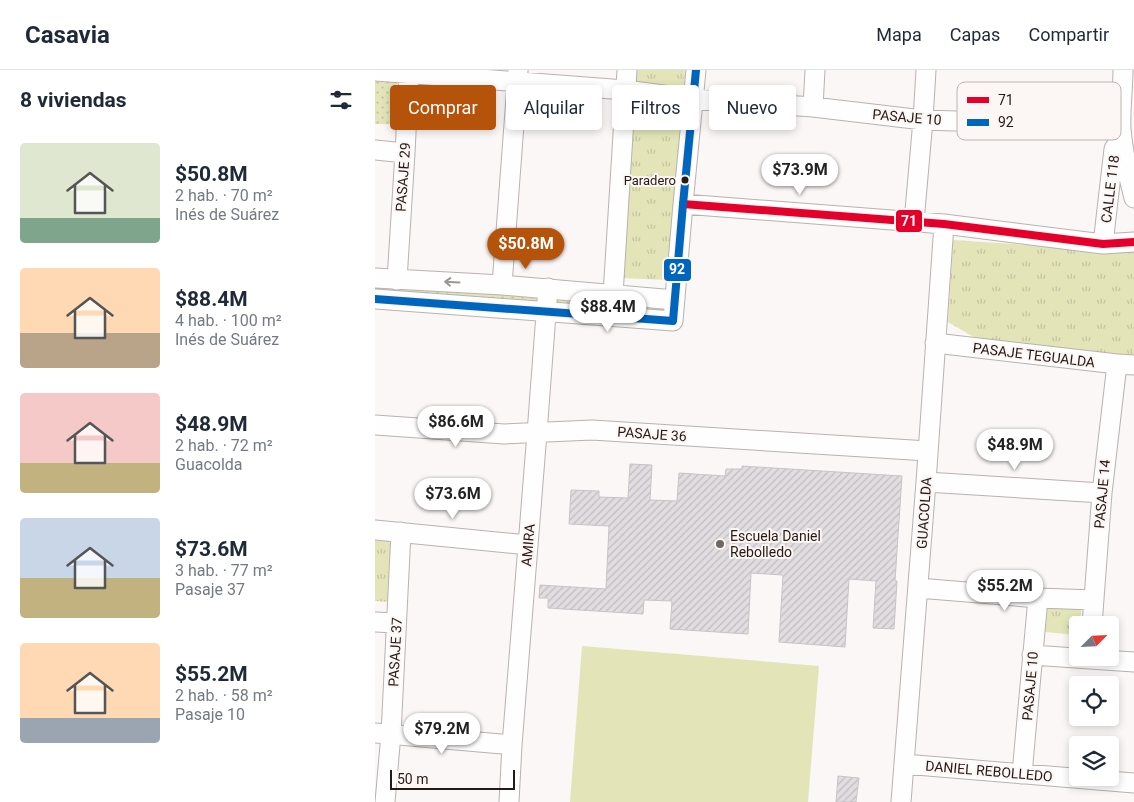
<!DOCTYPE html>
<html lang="es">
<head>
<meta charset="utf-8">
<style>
	:root { --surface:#fff; --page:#f2f2f3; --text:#1f2937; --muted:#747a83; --line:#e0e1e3; --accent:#b45309 }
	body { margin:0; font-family:Roboto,sans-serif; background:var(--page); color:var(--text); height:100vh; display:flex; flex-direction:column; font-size:19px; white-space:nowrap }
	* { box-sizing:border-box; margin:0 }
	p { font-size:16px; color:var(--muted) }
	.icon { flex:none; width:28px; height:28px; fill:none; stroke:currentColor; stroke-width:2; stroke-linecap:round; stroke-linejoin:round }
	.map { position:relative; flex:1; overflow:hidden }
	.side { display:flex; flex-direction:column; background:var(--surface); width:375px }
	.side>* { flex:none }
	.banner { position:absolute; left:15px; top:15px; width:475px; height:45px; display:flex; gap:10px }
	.needle { width:32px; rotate:66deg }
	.tools { position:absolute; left:694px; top:546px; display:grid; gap:10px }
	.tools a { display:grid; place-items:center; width:50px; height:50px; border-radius:5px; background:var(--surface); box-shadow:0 2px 8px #0003; font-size:25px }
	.scale { position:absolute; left:15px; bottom:12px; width:125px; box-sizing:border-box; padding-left:5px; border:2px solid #251a16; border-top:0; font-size:14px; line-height:18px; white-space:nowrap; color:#251a16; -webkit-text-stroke:4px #fcf6f4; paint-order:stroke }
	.price { position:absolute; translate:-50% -42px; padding:0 11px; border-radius:18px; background:#fff; color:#222; font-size:16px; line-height:32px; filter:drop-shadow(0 1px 2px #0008) }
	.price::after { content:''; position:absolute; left:50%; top:30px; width:15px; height:11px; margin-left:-8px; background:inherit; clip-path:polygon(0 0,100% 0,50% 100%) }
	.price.on { background:var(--accent); color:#fff }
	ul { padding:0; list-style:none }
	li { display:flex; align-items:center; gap:15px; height:125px; padding:0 20px }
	li span { display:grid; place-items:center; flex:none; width:140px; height:100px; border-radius:5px; color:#555 }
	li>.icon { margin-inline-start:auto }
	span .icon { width:60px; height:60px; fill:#fffc; stroke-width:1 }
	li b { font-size:21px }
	h2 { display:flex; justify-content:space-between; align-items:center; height:60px; padding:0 20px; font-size:21px }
	.chip { padding:0 18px; border-radius:5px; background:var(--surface); box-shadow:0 2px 8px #0003; font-size:18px; line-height:45px }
	.chip.on { background:var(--accent); color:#fff }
	header { display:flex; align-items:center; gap:30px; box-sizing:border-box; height:70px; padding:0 25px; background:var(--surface); border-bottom:1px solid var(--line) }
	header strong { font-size:24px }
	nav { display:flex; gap:28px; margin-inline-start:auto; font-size:18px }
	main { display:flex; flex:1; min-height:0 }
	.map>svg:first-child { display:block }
</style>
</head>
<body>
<header>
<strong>Casavia</strong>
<nav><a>Mapa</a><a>Capas</a><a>Compartir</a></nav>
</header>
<main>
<section class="side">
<h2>8 viviendas<svg class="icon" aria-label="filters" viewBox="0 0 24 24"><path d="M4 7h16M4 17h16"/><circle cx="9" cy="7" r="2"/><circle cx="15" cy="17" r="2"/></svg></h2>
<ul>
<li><span style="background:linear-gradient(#dfe7d0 75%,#7fa58c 0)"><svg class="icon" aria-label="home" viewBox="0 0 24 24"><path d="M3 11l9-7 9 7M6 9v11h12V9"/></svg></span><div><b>$50.8M</b><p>2 hab. · 70 m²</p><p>Inés de Suárez</p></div></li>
<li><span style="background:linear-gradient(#ffd9b3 65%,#b9a48a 0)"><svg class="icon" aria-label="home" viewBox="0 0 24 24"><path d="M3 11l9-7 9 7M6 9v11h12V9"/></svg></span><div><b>$88.4M</b><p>4 hab. · 100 m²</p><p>Inés de Suárez</p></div></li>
<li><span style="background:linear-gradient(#f6c9c9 70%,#c2b280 0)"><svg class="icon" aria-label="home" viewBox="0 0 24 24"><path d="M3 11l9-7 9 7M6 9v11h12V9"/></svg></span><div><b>$48.9M</b><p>2 hab. · 72 m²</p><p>Guacolda</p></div></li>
<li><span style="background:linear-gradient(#c9d6e8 60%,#c2b280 0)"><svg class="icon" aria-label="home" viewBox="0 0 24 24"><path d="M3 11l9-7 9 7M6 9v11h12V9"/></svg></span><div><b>$73.6M</b><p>3 hab. · 77 m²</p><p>Pasaje 37</p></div></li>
<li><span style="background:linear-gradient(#ffd9b3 75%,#9aa5b1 0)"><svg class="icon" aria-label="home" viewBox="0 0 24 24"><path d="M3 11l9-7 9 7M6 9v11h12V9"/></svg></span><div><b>$55.2M</b><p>2 hab. · 58 m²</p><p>Pasaje 10</p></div></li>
</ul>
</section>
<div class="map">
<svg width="759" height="732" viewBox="0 0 759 732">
	<defs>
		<pattern id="grass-dots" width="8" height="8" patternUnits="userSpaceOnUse" patternTransform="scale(1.25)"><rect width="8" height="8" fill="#e3e5b9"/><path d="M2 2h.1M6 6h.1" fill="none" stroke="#c3c49e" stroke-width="1.8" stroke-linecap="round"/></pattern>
		<pattern id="park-tufts" width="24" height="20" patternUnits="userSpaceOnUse" patternTransform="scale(1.25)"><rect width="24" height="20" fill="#e3e5b9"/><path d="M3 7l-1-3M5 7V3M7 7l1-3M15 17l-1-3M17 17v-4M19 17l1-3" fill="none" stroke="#c3c49e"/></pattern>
		<pattern id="building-hatch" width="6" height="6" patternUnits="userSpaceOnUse" patternTransform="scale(1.25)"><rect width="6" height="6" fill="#e1dde0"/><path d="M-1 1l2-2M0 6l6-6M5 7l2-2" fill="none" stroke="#c1bdbf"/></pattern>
	</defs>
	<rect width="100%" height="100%" fill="#faf7f6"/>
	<!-- grass -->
	<path fill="url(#grass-dots)" d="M 0,7 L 22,8 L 21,54 L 0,54 Z
		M 0,204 L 297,225 L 296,244 L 0,222 Z"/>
	<!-- park -->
	<path fill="url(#park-tufts)" d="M 258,0 L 310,0 L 301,131 L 292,210 L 245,208 Z
		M 578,170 L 759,182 L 759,286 L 602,269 L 573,252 Z
		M 0,462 L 20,464 L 14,532 L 0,531 Z
		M 672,529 L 707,532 L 705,555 L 702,555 L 702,565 L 670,562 Z"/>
	<!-- garden -->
	<path fill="#e3e5b9" d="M 207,576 L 444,596 L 433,732 L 195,732 Z"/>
	<!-- building -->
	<path fill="url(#building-hatch)" stroke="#c7c4c8" d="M 255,394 L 277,395 L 275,430 L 302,431 L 304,403 L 350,406 L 351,399 L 367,399 L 367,396 L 527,406 L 520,511 L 522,511 L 519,559 L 498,558 L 501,511 L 474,509 L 470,577 L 404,572 L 408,505 L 376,503 L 373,564 L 295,559 L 297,531 L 269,530 L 268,544 L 173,538 L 173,528 L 164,528 L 165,515 L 231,519 L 234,456 L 194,454 L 196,420 L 224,421 L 224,427 L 253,428 Z
		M 463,706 L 484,708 L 481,732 L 461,732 Z"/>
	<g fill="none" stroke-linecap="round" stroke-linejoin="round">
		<defs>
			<path id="street" d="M 748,0 C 748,19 745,39 746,59 C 748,82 753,105 759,128
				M 0,1 L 250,20 L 319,29 L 438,37 L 548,50 L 746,56
				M 438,37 L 440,0
				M 0,80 L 30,83
				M 308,134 L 569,154 L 728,174 L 759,172
				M 539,152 L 548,50 L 551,0
				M 728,174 L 739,79 L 746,68
				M 0,208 L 127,215 L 300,230
				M 22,210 L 30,83 L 34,3
				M 127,215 L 143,1
				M 238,225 L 252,0
				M 0,229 L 298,251 L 308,134 L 321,0
				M 560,273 L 742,294 L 759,295
				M 0,355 L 129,364 L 217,360 L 553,381
				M 551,412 L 727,423
				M 0,460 L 153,475
				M 543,518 L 663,528 L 719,530
				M 0,552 L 21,553
				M 717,555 L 727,423 L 742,294
				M 657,585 L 759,592
				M 0,663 L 137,675
				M 529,694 L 759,713
				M 647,704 L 663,528
				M 10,732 L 16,664 L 26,462
				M 134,732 L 137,675 L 162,363 L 173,218
				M 526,732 L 551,412 L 569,154"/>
		</defs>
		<!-- street casing -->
		<use href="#street" stroke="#b9b2af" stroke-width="21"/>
		<!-- street -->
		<use href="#street" stroke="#fefefe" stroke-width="19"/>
		<defs>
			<path id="bus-1" d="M 308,134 L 569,154 L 728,174 L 759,172"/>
			<path id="bus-2" d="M 0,229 L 298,251 L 308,134 L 321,0"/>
		</defs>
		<!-- bus-1 casing -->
		<use href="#bus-1" stroke="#fcf6f4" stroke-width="11"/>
		<!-- bus-2 casing -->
		<use href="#bus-2" stroke="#fcf6f4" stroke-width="11"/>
		<!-- bus-1 -->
		<use href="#bus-1" stroke="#e4002b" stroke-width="8"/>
		<!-- bus-2 -->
		<use href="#bus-2" stroke="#0065bd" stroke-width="8"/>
	</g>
	<!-- one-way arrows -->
	<defs><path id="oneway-shaft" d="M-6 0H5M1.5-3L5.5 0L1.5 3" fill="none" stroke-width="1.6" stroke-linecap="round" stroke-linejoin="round" transform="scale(1.25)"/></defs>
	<use stroke="#9c9796" href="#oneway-shaft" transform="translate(77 212) rotate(-177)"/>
	<!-- markers -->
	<circle fill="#251a16" stroke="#fcf6f4" stroke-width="2" cx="310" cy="110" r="4.5"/>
	<circle fill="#706764" stroke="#fcf6f4" stroke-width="2" cx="345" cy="474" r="5"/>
	<g text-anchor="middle" stroke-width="4" stroke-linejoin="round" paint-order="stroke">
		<!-- bus labels -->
		<g font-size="13" fill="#251a16" stroke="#fcf6f4" text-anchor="end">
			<text x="301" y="115">Paradero</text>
		</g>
		<!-- street labels -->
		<g font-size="14" fill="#251a16" stroke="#fcf6f4">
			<text transform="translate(532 47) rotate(5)" y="5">PASAJE 10</text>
			<text transform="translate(28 107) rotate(-86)" y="5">PASAJE 29</text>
			<text transform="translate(735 119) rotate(-83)" y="5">CALLE 118</text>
			<text transform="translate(659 285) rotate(7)" y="5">PASAJE TEGUALDA</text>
			<text transform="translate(277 364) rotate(4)" y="5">PASAJE 36</text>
			<text transform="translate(727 424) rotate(-85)" y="5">PASAJE 14</text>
			<text transform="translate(549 443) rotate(-86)" y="5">GUACOLDA</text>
			<text transform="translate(153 475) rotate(-85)" y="5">AMIRA</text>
			<text transform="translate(20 582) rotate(-87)" y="5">PASAJE 37</text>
			<text transform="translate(655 616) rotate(-85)" y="5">PASAJE 10</text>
			<text transform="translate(614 701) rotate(5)" y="5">DANIEL REBOLLEDO</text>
		</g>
		<!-- poi labels -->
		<g font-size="14" fill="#251a16" stroke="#fcf6f4" text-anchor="start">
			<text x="355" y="471">Escuela Daniel<tspan x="355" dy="16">Rebolledo</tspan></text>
		</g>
	</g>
	<!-- legend -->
	<rect x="582" y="12" width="164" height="58" rx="8" fill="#fcf6f4" stroke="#bcb4b1" stroke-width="1"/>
	<rect x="592" y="27" width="22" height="6" fill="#e4002b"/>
	<rect x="592" y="49" width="22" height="7" fill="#0065bd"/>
	<g font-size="14" fill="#251a16">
		<text x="623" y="35">71</text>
		<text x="623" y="57">92</text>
	</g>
	<g stroke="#fcf6f4" stroke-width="2">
		<rect x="520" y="139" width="28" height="24" rx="5" fill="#e4002b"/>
		<rect x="288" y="188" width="29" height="24" rx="5" fill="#0065bd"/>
	</g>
	<g font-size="14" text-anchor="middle" font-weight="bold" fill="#fff">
		<text x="534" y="156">71</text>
		<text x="302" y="204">92</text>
	</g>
</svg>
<div class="tools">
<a><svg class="needle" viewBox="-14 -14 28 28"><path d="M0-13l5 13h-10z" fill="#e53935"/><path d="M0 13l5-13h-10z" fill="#747a83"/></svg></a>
<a><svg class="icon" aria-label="locate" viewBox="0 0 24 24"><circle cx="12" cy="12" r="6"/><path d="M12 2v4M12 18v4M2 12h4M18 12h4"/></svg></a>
<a><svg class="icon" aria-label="layers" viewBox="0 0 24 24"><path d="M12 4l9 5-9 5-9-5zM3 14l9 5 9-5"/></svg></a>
</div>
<div class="scale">50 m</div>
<b class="price" style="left:425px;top:126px">$73.9M</b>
<b class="price on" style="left:151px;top:200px">$50.8M</b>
<b class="price" style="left:233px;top:263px">$88.4M</b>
<b class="price" style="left:81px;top:378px">$86.6M</b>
<b class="price" style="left:640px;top:401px">$48.9M</b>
<b class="price" style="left:78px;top:450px">$73.6M</b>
<b class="price" style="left:630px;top:542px">$55.2M</b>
<b class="price" style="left:67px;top:685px">$79.2M</b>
<div class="banner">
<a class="chip on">Comprar</a>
<a class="chip">Alquilar</a>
<a class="chip">Filtros</a>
<a class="chip">Nuevo</a>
</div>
</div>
</main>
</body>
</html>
